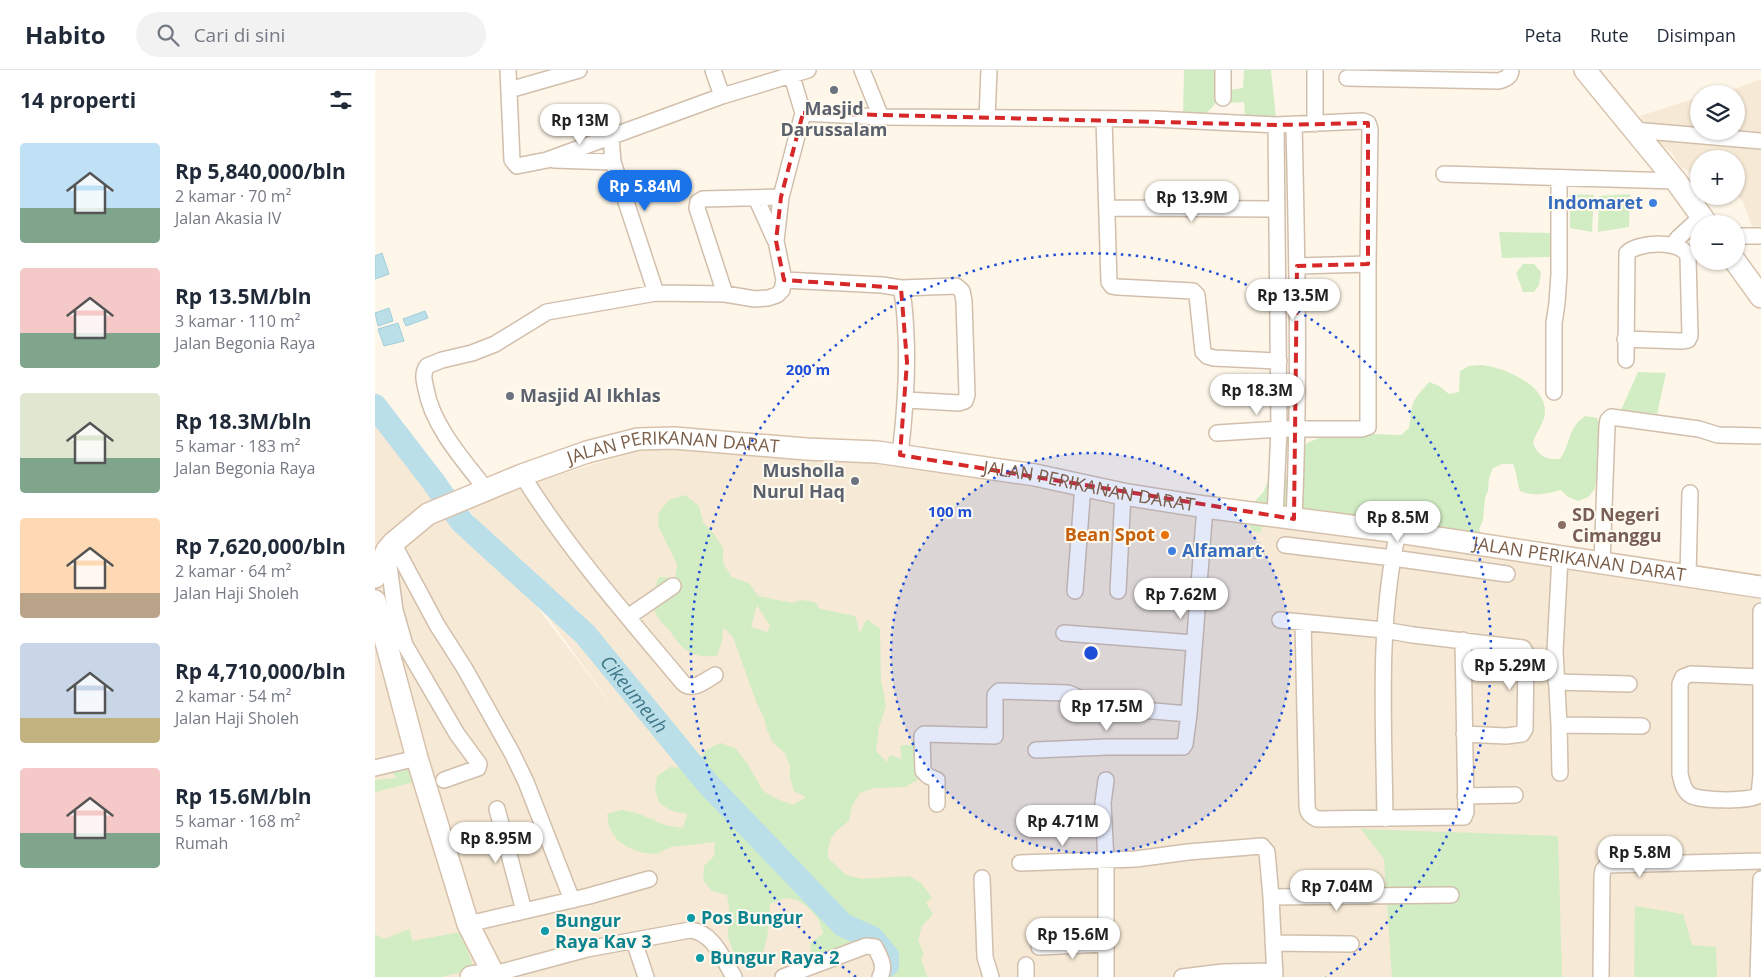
<!DOCTYPE html>
<html lang="id">
<head>
<meta charset="utf-8">
<style>
	:root { --surface:#fff; --page:#f2f2f3; --text:#1f2937; --muted:#747a83; --line:#e0e1e3; --accent:#1a73e8 }
	body { margin:0; font-family:"Open Sans",sans-serif; background:var(--page); color:var(--text); height:100vh; display:flex; flex-direction:column; font-size:19px; white-space:nowrap }
	* { box-sizing:border-box; margin:0 }
	p { font-size:16px; color:var(--muted) }
	.icon { flex:none; width:28px; height:28px; fill:none; stroke:currentColor; stroke-width:2; stroke-linecap:round; stroke-linejoin:round }
	.map { position:relative; flex:1; overflow:hidden }
	.details { display:flex; flex-direction:column; background:var(--surface); width:375px }
	.details>* { flex:none }
	.controls { position:absolute; left:1315px; top:15px; display:grid; gap:10px }
	.controls a { display:grid; place-items:center; width:55px; height:55px; border-radius:50%; background:var(--surface); box-shadow:0 1px 4px #0004; font-size:25px }
	.price { position:absolute; translate:-50% -42px; padding:0 11px; border-radius:18px; background:#fff; color:#222; font-size:16px; line-height:32px; filter:drop-shadow(0 1px 2px #0008) }
	.price::after { content:''; position:absolute; left:50%; top:30px; width:15px; height:11px; margin-left:-8px; background:inherit; clip-path:polygon(0 0,100% 0,50% 100%) }
	.price.active { background:var(--accent); color:#fff }
	ul { padding:0; list-style:none }
	li { display:flex; align-items:center; gap:15px; height:125px; padding:0 20px }
	li span { display:grid; place-items:center; flex:none; width:140px; height:100px; border-radius:5px; color:#555 }
	li>.icon { margin-inline-start:auto }
	span .icon { width:60px; height:60px; fill:#fffc; stroke-width:1 }
	li b { font-size:21px }
	h2 { display:flex; justify-content:space-between; align-items:center; height:60px; padding:0 20px; font-size:21px }
	header { display:flex; align-items:center; gap:30px; box-sizing:border-box; height:70px; padding:0 25px; background:var(--surface); border-bottom:1px solid var(--line) }
	header strong { font-size:24px }
	nav { display:flex; gap:28px; margin-inline-start:auto; font-size:18px }
	.search { width:350px; height:45px; background:var(--page); display:flex; align-items:center; gap:12px; box-sizing:border-box; padding:0 18px; border-radius:28px; color:var(--muted); font-size:19px }
	main { display:flex; flex:1; min-height:0 }
	.map>svg:first-child { display:block }
</style>
</head>
<body>
<header>
<strong>Habito</strong>
<div class="search"><svg class="icon" aria-label="search" viewBox="0 0 24 24"><circle cx="10" cy="10" r="6"/><path d="M15 15l6 6"/></svg>Cari di sini</div>
<nav><a>Peta</a><a>Rute</a><a>Disimpan</a></nav>
</header>
<main>
<section class="details">
<h2>14 properti<svg class="icon" aria-label="filters" viewBox="0 0 24 24"><path d="M4 7h16M4 17h16"/><circle cx="9" cy="7" r="2"/><circle cx="15" cy="17" r="2"/></svg></h2>
<ul>
<li><span style="background:linear-gradient(#bfe0f5 65%,#7fa58c 0)"><svg class="icon" aria-label="home" viewBox="0 0 24 24"><path d="M3 11l9-7 9 7M6 9v11h12V9"/></svg></span><div><b>Rp 5,840,000/bln</b><p>2 kamar · 70 m²</p><p>Jalan Akasia IV</p></div></li>
<li><span style="background:linear-gradient(#f6c9c9 65%,#7fa58c 0)"><svg class="icon" aria-label="home" viewBox="0 0 24 24"><path d="M3 11l9-7 9 7M6 9v11h12V9"/></svg></span><div><b>Rp 13.5M/bln</b><p>3 kamar · 110 m²</p><p>Jalan Begonia Raya</p></div></li>
<li><span style="background:linear-gradient(#dfe7d0 65%,#7fa58c 0)"><svg class="icon" aria-label="home" viewBox="0 0 24 24"><path d="M3 11l9-7 9 7M6 9v11h12V9"/></svg></span><div><b>Rp 18.3M/bln</b><p>5 kamar · 183 m²</p><p>Jalan Begonia Raya</p></div></li>
<li><span style="background:linear-gradient(#ffd9b3 75%,#b9a48a 0)"><svg class="icon" aria-label="home" viewBox="0 0 24 24"><path d="M3 11l9-7 9 7M6 9v11h12V9"/></svg></span><div><b>Rp 7,620,000/bln</b><p>2 kamar · 64 m²</p><p>Jalan Haji Sholeh</p></div></li>
<li><span style="background:linear-gradient(#c9d6e8 75%,#c2b280 0)"><svg class="icon" aria-label="home" viewBox="0 0 24 24"><path d="M3 11l9-7 9 7M6 9v11h12V9"/></svg></span><div><b>Rp 4,710,000/bln</b><p>2 kamar · 54 m²</p><p>Jalan Haji Sholeh</p></div></li>
<li><span style="background:linear-gradient(#f6c9c9 65%,#7fa58c 0)"><svg class="icon" aria-label="home" viewBox="0 0 24 24"><path d="M3 11l9-7 9 7M6 9v11h12V9"/></svg></span><div><b>Rp 15.6M/bln</b><p>5 kamar · 168 m²</p><p>Rumah</p></div></li>
</ul>
</section>
<div class="map">
<svg width="1386" height="907" viewBox="0 0 1386 907">
	<rect width="100%" height="100%" fill="#fef6e8"/>
	<!-- residential -->
	<path fill="#f6e9d5" d="M 1383,10 L 1386,10 L 1386,173 L 1376,154 L 1368,132 L 1361,124 L 1361,89 L 1324,89 L 1324,108 L 1305,96 L 1296,82 L 1276,67 L 1270,58 L 1265,46 L 1324,27 L 1324,61 L 1361,61 L 1361,24 L 1334,24 L 1359,19 Z
		M 0,324 L 251,654 L 93,438 L 125,422 L 284,375 L 414,383 L 614,407 L 1386,529 L 1386,907 L 429,907 L 416,888 L 420,899 L 426,907 L 0,907 Z"/>
	<!-- green -->
	<path fill="#d2edc4" fill-rule="evenodd" d="M 809,0 L 853,0 L 854,20 L 868,18 L 869,0 L 896,0 L 901,48 L 870,47 L 869,32 L 855,33 L 853,20 L 829,46 L 808,46 Z
		M 1195,124 L 1219,125 L 1217,162 L 1195,158 Z
		M 1255,124 L 1254,157 L 1223,162 L 1224,126 Z
		M 1124,162 L 1178,163 L 1178,187 L 1127,188 Z
		M 1148,194 L 1159,194 L 1166,202 L 1164,215 L 1159,222 L 1148,222 L 1141,203 Z
		M 1106,295 C 1128,297 1170,314 1170,341 C 1170,353 1161,361 1158,373 C 1163,386 1171,390 1185,389 C 1197,371 1192,359 1210,346 L 1222,348 L 1227,358 L 1220,419 L 1213,427 L 1203,431 L 1193,427 L 1186,420 C 1171,424 1160,427 1145,421 C 1142,412 1142,403 1138,394 L 1127,394 L 1118,398 L 1114,408 L 1113,421 L 1110,428 L 1108,450 L 1104,459 L 1111,471 L 890,452 L 885,463 L 878,461 L 870,450 L 875,437 L 889,421 L 896,402 L 909,385 L 911,408 L 921,407 L 925,379 L 934,372 L 944,368 L 998,364 L 1026,365 L 1034,358 C 1038,331 1035,333 1054,312 L 1064,316 L 1074,324 L 1084,322 L 1085,301 L 1094,296 Z
		M 1263,302 L 1291,303 L 1282,344 L 1246,340 Z
		M 310,425 L 324,436 L 328,452 L 339,464 L 348,478 L 348,493 L 357,507 L 374,513 L 383,526 L 418,533 L 425,530 L 440,532 L 445,539 L 480,546 L 485,563 L 492,549 L 505,559 L 506,610 L 511,636 L 504,657 L 501,681 L 512,692 L 515,685 L 527,689 L 525,675 L 536,675 L 542,662 L 556,668 L 552,698 L 543,710 L 530,717 L 499,718 L 485,723 L 477,736 L 474,751 C 458,763 453,767 453,788 L 471,805 L 487,809 L 534,806 L 547,814 L 557,828 L 551,833 L 558,844 L 547,856 L 543,870 L 549,884 L 546,888 L 552,907 L 508,907 L 505,881 C 481,879 460,876 437,886 L 435,873 L 448,864 L 444,850 L 434,838 L 422,830 L 410,828 L 395,834 C 393,860 394,870 383,895 L 358,881 L 353,867 L 354,838 L 352,825 L 337,821 L 328,810 L 329,796 L 339,786 L 340,772 L 296,777 L 282,784 L 268,783 L 254,778 L 242,770 L 234,757 L 232,744 L 247,740 L 262,743 L 290,755 L 308,758 L 312,744 L 297,741 L 284,733 L 280,720 L 282,706 L 295,697 L 310,698 L 323,692 L 331,680 L 346,673 L 361,679 L 372,693 L 388,721 L 402,729 L 418,735 L 431,727 L 419,721 L 415,708 L 415,695 L 409,682 L 398,673 L 392,660 L 389,647 L 382,634 L 358,567 L 348,557 L 347,572 L 342,586 C 315,588 309,581 294,560 C 291,556 286,553 283,548 C 275,535 278,520 284,507 L 300,508 L 302,494 L 283,455 L 284,442 L 294,430 ZM 382,535 L 395,556 L 392,562 L 376,557 Z
		M 40,691 L 44,711 L 0,722 L 0,710 L 23,708 L 12,698 Z
		M 986,759 L 1183,766 L 1187,907 L 1017,907 L 1009,789 Z
		M 1260,836 L 1308,844 L 1317,875 L 1341,877 L 1342,907 L 1259,907 Z
		M 35,859 L 37,871 L 86,862 L 99,899 L 67,907 L 0,907 L 0,864 L 9,869 Z"/>
	<!-- water -->
	<path fill="#badfe9" stroke="#a0cedb" d="M 7,183 L 14,204 L 0,209 L 0,186 Z
		M 14,238 L 18,251 L 3,256 L 0,243 Z
		M 50,241 L 53,248 L 31,256 L 28,249 Z
		M 23,253 L 29,271 L 9,276 L 3,259 Z"/>
	<g fill="none" stroke-linecap="round" stroke-linejoin="round">
		<!-- river -->
		<path stroke="#badfe9" stroke-width="24" id="s1" d="M 0,336 L 57,410 L 87,452 L 210,564 L 333,714 L 468,855 L 497,868 L 512,886 L 512,895"/>
		<defs>
			<path id="street" d="M 133,0 L 137,90 L 142,96 L 172,90 L 347,26 L 433,0
				M 338,0 L 347,26
				M 415,0 L 428,43
				M 487,0 L 506,47
				M 848,0 L 848,28
				M 940,0 L 940,54
				M 972,8 L 1124,11 C 1130,9 1136,7 1136,0
				M 134,20 L 204,0
				M 428,43 L 506,47 L 779,49 L 901,55 L 988,51 L 993,53 L 995,59 L 993,194 L 993,357 L 987,359 L 904,359 L 842,363
				M 612,48 L 614,0
				M 729,49 L 734,212 L 737,216 L 743,217 L 818,221 L 822,225 L 828,282 L 832,286 L 839,288 L 904,291
				M 919,54 C 922,186 925,317 919,449
				M 1259,60 L 1386,71
				M 236,66 L 238,92 L 281,223
				M 179,90 L 238,92
				M 1069,104 L 1301,111
				M 381,128 L 400,170
				M 732,138 L 902,139
				M 1361,166 L 1386,166
				M 1298,175 L 1303,168 L 1326,147
				M 922,196 L 993,194
				M 409,210 L 507,215 L 526,218 C 530,234 530,249 531,265 C 533,307 530,343 525,385
				M 526,218 L 581,216 L 587,221 L 589,231 L 592,325 L 590,331 L 584,333 L 532,330
				M 350,224 L 322,138 L 323,132 L 328,129 L 406,127
				M 1250,269 L 1306,271 L 1313,270 L 1315,266 L 1313,187 C 1308,169 1262,172 1252,183 L 1251,290
				M 1179,322 L 1179,253 L 1182,233 L 1184,204 L 1184,108
				M 147,405 C 193,479 252,546 308,613 C 318,622 331,610 340,605
				M 111,419 C 88,390 57,355 51,319 C 49,310 47,304 52,296 L 67,290 L 97,283 L 120,274 L 172,242 L 281,223 L 350,224 L 380,229 L 393,228 L 402,225 L 407,220 L 409,210 L 401,171 L 406,127 L 428,43
				M 900,447 L 904,359 L 901,55
				M 18,473 L 62,555 L 90,599 L 137,683 L 151,712 L 197,830
				M 910,475 L 1018,488 L 1132,504
				M 12,481 L 20,540 L 30,575 L 82,664 L 104,694 L 103,698 L 69,710
				M 1185,487 L 1180,581 L 1184,655 L 1267,656
				M 1227,493 L 1232,356 L 1233,350 L 1236,347 L 1324,359 L 1343,365 L 1386,366
				M 1313,506 L 1315,423
				M 700,521 L 708,415
				M 743,521 L 748,424
				M 253,547 L 298,516
				M 905,550 L 1009,560 L 1038,565 L 1148,578 L 1151,583 L 1150,659 L 1147,664 L 1131,666 L 1089,664
				M 928,552 L 932,734 C 932,742 934,745 942,749 L 1089,747 L 1091,742 L 1088,570
				M 689,563 L 819,573
				M 1385,607 L 1316,604 L 1308,607 L 1305,614 L 1305,704 C 1307,712 1308,720 1315,725 C 1325,731 1376,732 1384,725 L 1386,705 L 1386,541
				M 1181,612 L 1254,614
				M 1184,655 L 1185,703
				M 661,680 L 732,677 L 808,677 L 810,674 L 814,644 L 830,437
				M 0,698 L 42,688
				M 1090,726 L 1140,725
				M 562,734 L 562,710 L 553,706 L 548,701 L 547,666 L 549,664 L 620,666 L 620,625 L 624,621 L 693,623 C 703,626 710,633 719,636 L 814,644
				M 122,739 L 149,841
				M 1010,749 C 1009,654 1002,556 1023,462
				M 645,793 L 761,789 L 813,782 L 887,776 L 892,782 L 896,827
				M 607,808 L 610,887 L 616,907
				M 93,854 L 214,826 L 274,809
				M 259,871 L 271,907
				M 898,873 L 976,874
				M 664,877 L 731,874
				M 651,895 L 651,907
				M 119,904 L 212,879 L 315,860 C 338,862 348,889 359,907
				M 408,907 L 491,876 L 500,877 C 505,887 511,896 505,907
				M 731,907 L 731,791 L 728,733 L 731,710
				M 807,907 L 848,902 L 900,901
				M 900,907 L 896,827 L 1076,825
				M 1226,907 L 1227,806 L 1228,800 L 1232,795 L 1386,791
				M 1383,907 L 1386,809"/>
			<g id="secondary">
				<path d="M 1210,0 L 1301,111 L 1332,154"/>
				<path d="M 1360,191 L 1386,227"/>
				<path id="s2" d="M 0,507 L 12,480 L 18,473 L 53,444 L 147,405 L 212,382 L 263,369 L 299,368 L 431,379 L 502,382 L 660,405 L 748,424 L 830,437 L 1023,462 L 1386,517"/>
				<path d="M 0,531 L 42,688 L 93,854 L 120,907"/>
				<path d="M 96,907 L 119,904"/>
			</g>
		</defs>
		<!-- street casing -->
		<use href="#street" stroke="#d1bfac" stroke-width="18"/>
		<!-- secondary casing -->
		<use href="#secondary" stroke="#d7c1ab" stroke-width="24"/>
		<!-- street -->
		<use href="#street" stroke="#fff" stroke-width="15"/>
		<!-- secondary -->
		<use href="#secondary" stroke="#fff" stroke-width="21"/>
	</g>
	<!-- marked area -->
	<path fill="none" stroke="#d62828" stroke-width="4" stroke-dasharray="10 6" stroke-linejoin="round" d="M 428,43 L 901,55 L 993,53 L 993,194 L 922,196 L 919,449 L 525,385 L 532,292 L 526,218 L 409,210 L 401,171 L 406,127 Z"/>
	<!-- distance rings -->
	<circle cx="716" cy="583" r="200" fill="#1d4ed8" fill-opacity=".12"/>
	<g fill="none" stroke="#1d4ed8" stroke-width="2.5" stroke-dasharray="2.5 5">
		<circle cx="716" cy="583" r="200"/>
		<path d="M481 907A400 400 0 1 1 951 907"/>
	</g>
	<!-- markers -->
	<g fill="#6b7280" stroke="#fffaef" stroke-width="2">
		<circle cx="459" cy="20" r="5"/>
		<circle cx="135" cy="326" r="5"/>
		<circle cx="480" cy="411" r="5"/>
	</g>
	<g fill="#3f7fe0" stroke="#fffaef" stroke-width="2">
		<circle cx="1278" cy="133" r="5"/>
		<circle cx="797" cy="481" r="5"/>
	</g>
	<circle fill="#8d6e63" stroke="#fffaef" stroke-width="2" cx="1187" cy="455" r="5"/>
	<circle fill="#e8710a" stroke="#fffaef" stroke-width="2" cx="790" cy="465" r="5"/>
	<g fill="#0f9aa8" stroke="#fffaef" stroke-width="2">
		<circle cx="316" cy="848" r="5"/>
		<circle cx="170" cy="861" r="5"/>
		<circle cx="325" cy="888" r="5"/>
	</g>
	<g text-anchor="middle" stroke-width="4" stroke-linejoin="round" paint-order="stroke">
		<!-- worship labels -->
		<g font-size="18" font-weight="bold" fill="#5b616d" stroke="#fffaef">
			<text x="459" y="45">Masjid<tspan x="459" dy="21">Darussalam</tspan></text>
			<text x="145" y="332" text-anchor="start">Masjid Al Ikhlas</text>
			<text x="470" y="407" text-anchor="end">Musholla<tspan x="470" dy="21">Nurul Haq</tspan></text>
		</g>
		<!-- shop labels -->
		<g font-size="18" font-weight="bold" fill="#366cbe" stroke="#fffaef" text-anchor="end">
			<text x="1268" y="139">Indomaret</text>
			<text x="807" y="487" text-anchor="start">Alfamart</text>
		</g>
		<!-- street labels -->
		<g font-size="18" fill="#7a5e49" stroke="#fffaef">
			<text dy="6" stroke="none"><textPath href="#s2" startOffset="342">JALAN PERIKANAN DARAT</textPath></text>
			<text dy="6" stroke="none"><textPath href="#s2" startOffset="762">JALAN PERIKANAN DARAT</textPath></text>
			<text dy="6" stroke="none"><textPath href="#s2" startOffset="1258">JALAN PERIKANAN DARAT</textPath></text>
		</g>
		<!-- education labels -->
		<g font-size="18" font-weight="bold" fill="#785e54" stroke="#fffaef" text-anchor="start">
			<text x="1197" y="451">SD Negeri<tspan x="1197" dy="21">Cimanggu</tspan></text>
		</g>
		<!-- food labels -->
		<g font-size="18" font-weight="bold" fill="#c56008" stroke="#fffaef" text-anchor="end">
			<text x="780" y="471">Bean Spot</text>
		</g>
		<!-- culture labels -->
		<g font-size="18" font-weight="bold" fill="#0d838f" stroke="#fffaef" text-anchor="start">
			<text x="326" y="854">Pos Bungur</text>
			<text x="180" y="857">Bungur<tspan x="180" dy="21">Raya Kav 3</tspan></text>
			<text x="335" y="894">Bungur Raya 2</text>
		</g>
		<!-- water labels -->
		<g font-size="19" font-style="italic" fill="#3f7687" stroke="#fffaef">
			<text dy="7" stroke="none"><textPath href="#s1" startOffset="389">Cikeumeuh</textPath></text>
		</g>
	</g>
	<circle cx="716" cy="583" r="8" fill="#1d4ed8" stroke="#fffaef" stroke-width="2.5"/>
	<g font-size="15" text-anchor="middle" font-weight="bold" fill="#1d4ed8" stroke="#fffaef" stroke-width="4" stroke-linejoin="round" paint-order="stroke">
		<text x="433" y="305">200 m</text>
		<text x="575" y="447">100 m</text>
	</g>
</svg>
<div class="controls">
<a><svg class="icon" aria-label="layers" viewBox="0 0 24 24"><path d="M12 4l9 5-9 5-9-5zM3 14l9 5 9-5"/></svg></a>
<a>+</a>
<a>−</a>
</div>
<b class="price" style="left:205px;top:76px">Rp 13M</b>
<b class="price active" style="left:270px;top:142px">Rp 5.84M</b>
<b class="price" style="left:817px;top:153px">Rp 13.9M</b>
<b class="price" style="left:918px;top:251px">Rp 13.5M</b>
<b class="price" style="left:882px;top:346px">Rp 18.3M</b>
<b class="price" style="left:1023px;top:473px">Rp 8.5M</b>
<b class="price" style="left:806px;top:550px">Rp 7.62M</b>
<b class="price" style="left:1135px;top:621px">Rp 5.29M</b>
<b class="price" style="left:732px;top:662px">Rp 17.5M</b>
<b class="price" style="left:688px;top:777px">Rp 4.71M</b>
<b class="price" style="left:121px;top:794px">Rp 8.95M</b>
<b class="price" style="left:1265px;top:808px">Rp 5.8M</b>
<b class="price" style="left:962px;top:842px">Rp 7.04M</b>
<b class="price" style="left:698px;top:890px">Rp 15.6M</b>
</div>
</main>
</body>
</html>
